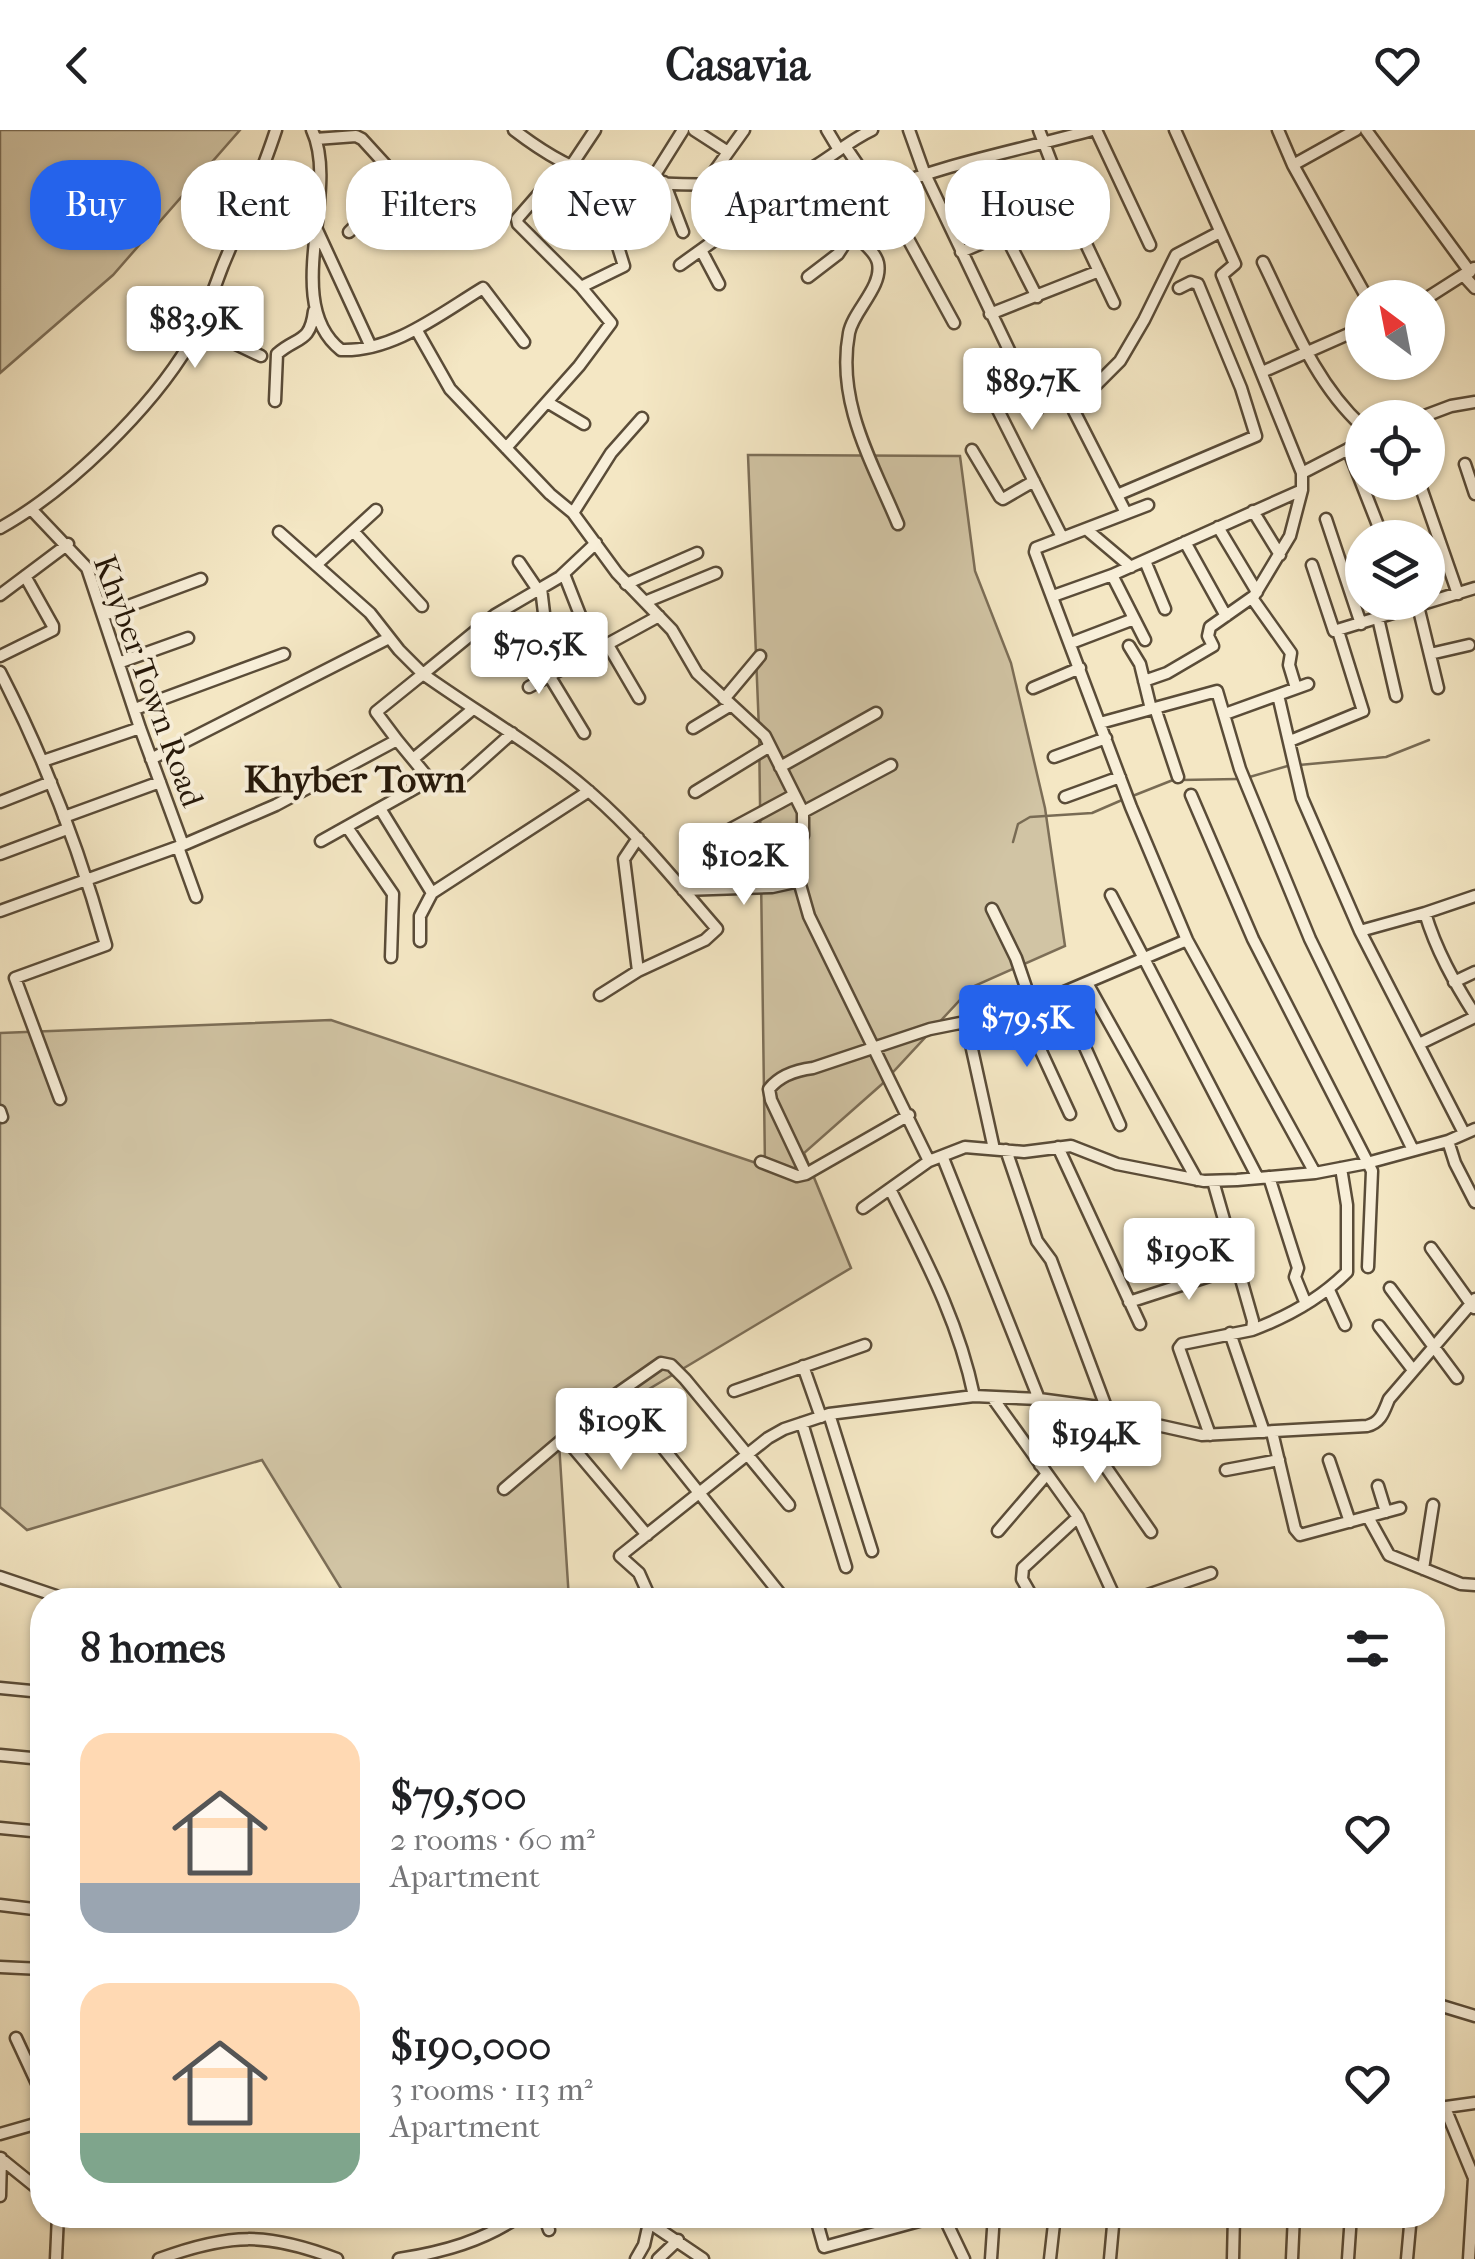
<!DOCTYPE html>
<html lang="en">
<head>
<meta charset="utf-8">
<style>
	:root { --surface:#fff; --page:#f2f2f2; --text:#202124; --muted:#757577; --accent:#2563eb }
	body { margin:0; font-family:"IM FELL French Canon",serif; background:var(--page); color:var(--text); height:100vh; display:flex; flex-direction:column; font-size:38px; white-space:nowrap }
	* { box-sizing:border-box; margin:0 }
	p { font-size:32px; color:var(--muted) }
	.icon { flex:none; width:55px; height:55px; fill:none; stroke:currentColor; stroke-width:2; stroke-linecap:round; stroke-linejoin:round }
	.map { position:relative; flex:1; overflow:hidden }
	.side { position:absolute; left:30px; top:1458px; width:1415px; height:640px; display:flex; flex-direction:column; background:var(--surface); border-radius:40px; box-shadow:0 2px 8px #0004 }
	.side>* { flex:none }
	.guide { position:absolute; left:30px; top:30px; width:1415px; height:90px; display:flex; gap:20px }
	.needle { width:65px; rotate:328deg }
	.fabs { position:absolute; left:1345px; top:150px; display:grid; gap:20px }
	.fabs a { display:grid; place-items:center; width:100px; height:100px; border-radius:50%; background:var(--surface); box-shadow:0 2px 8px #0004; font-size:50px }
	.price { position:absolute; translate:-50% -85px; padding:0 22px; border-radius:10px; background:#fff; color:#222; font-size:32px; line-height:65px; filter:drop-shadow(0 2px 5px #0008) }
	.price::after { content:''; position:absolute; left:50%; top:60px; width:30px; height:22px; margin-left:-15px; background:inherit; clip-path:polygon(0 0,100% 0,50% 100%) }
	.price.current { background:var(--accent); color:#fff }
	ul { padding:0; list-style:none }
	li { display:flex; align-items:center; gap:30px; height:250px; padding:0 50px }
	li span { display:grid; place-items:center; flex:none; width:280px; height:200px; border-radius:30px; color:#555 }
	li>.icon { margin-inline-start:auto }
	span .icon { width:120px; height:120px; fill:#fffc; stroke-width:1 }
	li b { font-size:42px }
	h2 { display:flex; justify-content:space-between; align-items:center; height:120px; padding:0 50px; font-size:42px }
	.chip { padding:0 35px; border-radius:40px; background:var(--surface); box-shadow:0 2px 8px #0004; font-size:35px; line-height:90px }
	.chip.current { background:var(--accent); color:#fff }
	header { display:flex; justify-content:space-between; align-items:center; height:130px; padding:0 50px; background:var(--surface); font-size:45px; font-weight:700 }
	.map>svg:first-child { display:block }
</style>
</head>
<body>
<header><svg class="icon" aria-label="back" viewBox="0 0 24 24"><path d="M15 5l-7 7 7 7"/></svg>Casavia<svg class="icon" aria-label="heart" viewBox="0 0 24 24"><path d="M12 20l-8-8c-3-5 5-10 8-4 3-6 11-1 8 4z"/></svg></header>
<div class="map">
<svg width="1475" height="2129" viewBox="0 0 1475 2129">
	<rect width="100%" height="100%" fill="#f4e7c4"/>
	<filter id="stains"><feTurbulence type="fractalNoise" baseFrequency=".002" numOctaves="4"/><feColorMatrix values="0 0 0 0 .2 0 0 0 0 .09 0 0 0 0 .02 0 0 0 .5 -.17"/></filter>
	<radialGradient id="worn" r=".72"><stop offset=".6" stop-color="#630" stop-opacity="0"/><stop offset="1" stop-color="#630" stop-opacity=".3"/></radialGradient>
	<!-- green -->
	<path fill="#d1c4a4" stroke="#7c6e57" stroke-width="2.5" d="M 0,0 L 240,0 L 113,145 L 0,243 Z
		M 748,325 L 960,326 L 975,441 L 1011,533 L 1045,678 L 1065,816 L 972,857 L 881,955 L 804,1023 L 851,1138 L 559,1313 L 569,1470 L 348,1470 L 262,1330 L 27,1400 L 0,1377 L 0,903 L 331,890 L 765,1036 L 759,600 Z"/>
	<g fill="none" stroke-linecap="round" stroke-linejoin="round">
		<!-- stream -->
		<path stroke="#786b54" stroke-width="2.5" d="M 1299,635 L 1386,627 L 1429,610
			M 1246,648 L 1291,635
			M 1181,650 L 1238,649
			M 1130,667 L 1173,650
			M 1013,712 L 1018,694 L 1030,687 L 1092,683 L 1122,670"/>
		<defs>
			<path id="minor" d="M 312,0 C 341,62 280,172 341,220 C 393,222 440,184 483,158 L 524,212
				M 514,0 C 540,20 569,39 601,47 C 635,56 761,58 793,47 C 821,37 844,13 872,0
				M 694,0 L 728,22
				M 827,0 L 839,20
				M 909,0 L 924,42 L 1028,260 L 996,276 L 1062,407
				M 1039,0 L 1068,76 L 1114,173
				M 1096,0 L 1150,115
				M 1278,0 L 1293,35 L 1367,168
				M 1366,0 L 1470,142
				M 316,9 L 356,6 L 362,9 L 415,67 L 429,78
				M 845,16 L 907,107 L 954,193
				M 969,34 L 1037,167
				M 1293,35 L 1356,0
				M 571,36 L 595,0
				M 791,48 C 806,77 873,109 878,133 C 883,157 853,181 849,203 C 836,272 872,332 898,394
				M 651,51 L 683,0
				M 664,52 L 683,102
				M 706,53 L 744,0
				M 257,56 L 318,72
				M 878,62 C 946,33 1021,20 1092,0
				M 317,100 L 371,217
				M 349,102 L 376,75 L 396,47
				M 701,120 L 719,154
				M 961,122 L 1068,76
				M 1263,132 C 1291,189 1314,252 1362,296
				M 680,135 L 793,54
				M 1464,146 L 1475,158
				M 808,147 L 838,124 L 851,104
				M 581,157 L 624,136 L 596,46
				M 1427,168 L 1474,138
				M 990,184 L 1099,141
				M 198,196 L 261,226
				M 416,199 L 450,259 L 550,364 L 573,383 L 617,443 L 672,500 L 697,543 L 765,606 L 803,682 L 803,705 L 793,730 L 809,786 L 929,1031
				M 1262,242 L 1362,198
				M 1028,260 L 1038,279
				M 275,271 L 277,224 C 297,206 310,214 314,181
				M 547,272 L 584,294
				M 1419,288 L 1451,276 L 1475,272
				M 506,318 L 579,236 L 611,193 L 581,157 L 518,94 L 517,89 L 565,34
				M 1348,319 L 1383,408
				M 972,320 L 1000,367 L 1003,369 L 1034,351
				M 1465,334 L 1475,364
				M 1302,343 L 1362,312
				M 1419,352 L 1458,464
				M 1117,365 L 1256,306 L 1241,258 L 1198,154 L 1191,152 L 1179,158
				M 1148,375 L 1036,418 L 1035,422 L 1131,677 L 1187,810 L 1315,1043
				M 32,380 L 87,438 L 140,598 L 183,715 L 276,675 L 397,610 L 376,582 L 423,544 L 399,520 L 370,483 L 279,402
				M 1253,381 L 1280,425
				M 573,383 L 611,323 L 642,288
				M 1126,383 L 1074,281 L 1075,276 L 1120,231 L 1144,190 L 1176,125 L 1220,102
				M 1326,389 L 1361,494
				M 1218,397 L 1257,462
				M 0,398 C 67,361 151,279 190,213 C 204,188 213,161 223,135 C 242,90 261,46 276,0
				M 1086,399 L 1131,437
				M 353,401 L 422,476
				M 1185,412 L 1226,486
				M 596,413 L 560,447 L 495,485 L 423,544 C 479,584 540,618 592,664 C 639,705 677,753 717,799 L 705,810 L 638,841 L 600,865
				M 1145,431 L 1165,479
				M 519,432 L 538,460
				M 316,435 L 376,380
				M 1312,435 L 1334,501 L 1475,458
				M 564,444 L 584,495
				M 1112,445 L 1145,510
				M 626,454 L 697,423
				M 541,458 L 546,500
				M 0,465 L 68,414
				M 1053,466 L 1112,445 L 1302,360 L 1302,343 L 1222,145 L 1235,134 L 1175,0
				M 1252,468 L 1291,523 L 1289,535 L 1296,558
				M 645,472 L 716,443
				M 1418,476 L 1438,558
				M 104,485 L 201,449
				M 1378,488 L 1396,566
				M 511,512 L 550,547 L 584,603
				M 1071,513 L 1134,489
				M 608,515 L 639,568
				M 1129,516 L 1140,534 L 1151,579
				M 522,520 L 531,508 L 552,500
				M 1430,524 L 1469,515
				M 0,526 L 53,500 L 53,496 L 25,446
				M 121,532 L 188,508
				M 0,542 C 45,629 80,721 106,815 L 15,848 L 60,969
				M 1144,551 L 1167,543 L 1213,516 L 1208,506 L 1210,497 L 1254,466 L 1290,406 L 1302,360
				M 529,557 L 659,486
				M 1033,558 L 1080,538
				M 1278,565 L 1302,668 L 1360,801 L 1425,783
				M 724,569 L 760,526
				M 1155,578 L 1178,647
				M 135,579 L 284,524
				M 1225,584 L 1308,554
				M 1100,593 L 1217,561 L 1240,639 L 1310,809 L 1413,1020
				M 693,598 L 731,575
				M 1290,611 L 1363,581 L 1338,501
				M 1054,627 L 1106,608
				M 151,629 L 389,508
				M 413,629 L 473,579
				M 43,631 L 140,598
				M 780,637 L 876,583
				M 464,646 L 512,603
				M 695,662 L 770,616
				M 1191,665 L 1253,809 L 1372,1041 L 1368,1137
				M 1065,667 L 1120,647
				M 0,672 L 51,652
				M 381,680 L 432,763
				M 803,682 L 891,635
				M 64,687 L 160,652
				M 347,697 L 393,764 L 391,827
				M 638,708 L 624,729 L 638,841
				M 321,711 L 430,650 L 397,610
				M 703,714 L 794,665
				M 178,717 L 196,767
				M 0,724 L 67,699
				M 683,760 L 772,757 L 799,751
				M 1111,765 L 1258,1048
				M 1475,766 L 1425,783 C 1436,820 1454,852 1475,885
				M 992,779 L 1016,828 L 1032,875
				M 0,781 L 183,715
				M 1360,801 L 1464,1003
				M 420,811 L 420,786 L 432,763 L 589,661
				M 1454,852 L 1475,842
				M 1087,853 L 1197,1050
				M 1061,864 L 1120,995
				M 1021,878 L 1070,984
				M 966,892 L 994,1019
				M 1419,914 L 1475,887
				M 0,981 L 2,987
				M 1448,1011 L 1455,1033 L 1475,1072
				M 1058,1017 L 1140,1194
				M 1006,1020 L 1037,1111 L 1051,1130 L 1106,1277
				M 943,1028 L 1039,1269
				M 761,1032 L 797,1046 L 806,1044 L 909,985
				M 806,1044 L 771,970 L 769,959 C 780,945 797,940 813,938 L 930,899 L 980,889 L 1043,871 L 1187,810
				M 1269,1047 L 1298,1138 L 1295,1147 L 1306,1174
				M 890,1059 C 925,1129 958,1189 974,1266
				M 863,1078 L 929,1031 L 965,1017 L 1024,1022 L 1071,1016 L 1117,1034 L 1204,1051 L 1237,1050 L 1315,1043 L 1367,1033 L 1448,1011 L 1475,999
				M 1431,1118 L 1474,1178
				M 1390,1158 L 1457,1248
				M 1329,1160 L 1345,1195
				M 1129,1172 L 1237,1137
				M 1379,1196 L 1413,1240
				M 1252,1200 C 1287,1187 1320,1169 1347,1142 L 1347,1075 L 1341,1038
				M 1230,1203 L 1264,1302
				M 803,1236 L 821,1287
				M 734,1261 L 865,1215
				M 619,1263 L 785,1470
				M 992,1267 L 1078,1387 L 1116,1470
				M 829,1284 L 872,1421
				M 1071,1287 L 1151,1402
				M 802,1293 L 846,1437
				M 1272,1302 L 1295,1399 L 1300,1405 L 1400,1378
				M 1210,1305 L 1179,1218 L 1182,1214 L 1252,1200 L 1253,1191 L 1213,1051
				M 565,1308 L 647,1405
				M 1329,1330 L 1350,1392
				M 1040,1335 L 1072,1285
				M 1226,1340 L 1279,1330
				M 1378,1356 L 1386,1382
				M 504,1359 L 611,1268 L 661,1233 L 671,1235 L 685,1249 L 789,1375
				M 1368,1387 L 1389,1425 L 1461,1454 L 1475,1455
				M 998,1401 L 1047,1344
				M 1423,1439 L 1433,1375
				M 0,1447 L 68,1470
				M 651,1470 L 639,1443 L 620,1426 L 768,1308 L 784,1299 L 829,1284 L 974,1266 L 1039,1269 L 1136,1282 L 1157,1295 L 1202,1305 L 1367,1296 C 1381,1293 1384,1281 1389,1269 L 1475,1169
				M 1034,1470 L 1022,1449 L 1023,1438 L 1078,1387
				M 1133,1470 L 1211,1443
				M 0,1558 L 42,1562
				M 0,1625 L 42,1629
				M 0,1698 L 42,1702
				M 0,1775 L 42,1780
				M 0,1837 L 42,1839
				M 1432,1873 L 1475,1886
				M 16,1908 L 42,1964
				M 1445,1978 L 1474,2048 L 1469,2129
				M 1432,1979 L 1475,1973
				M 0,2004 L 42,1992
				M 0,2028 L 42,2062
				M 0,2066 L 1,2028
				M 544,2085 L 549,2100
				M 638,2085 L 703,2129
				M 815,2085 L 824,2117 L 941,2085
				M 943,2085 L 964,2129
				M 56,2129 L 58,2085
				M 159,2129 C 229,2103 267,2102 337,2129
				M 399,2129 C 443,2122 484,2111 521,2085
				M 636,2129 L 644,2115 L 649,2093
				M 658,2129 L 678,2110
				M 991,2129 L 994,2085
				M 1050,2129 L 1055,2085
				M 1110,2129 L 1114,2085
				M 1233,2129 L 1234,2085
				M 1292,2129 L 1294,2085
				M 1348,2129 L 1351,2085
				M 1407,2129 L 1411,2085"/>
		</defs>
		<!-- minor casing -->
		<use href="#minor" stroke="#5a4c38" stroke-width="15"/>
		<!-- minor -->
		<use href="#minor" stroke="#f8efd9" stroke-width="10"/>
	</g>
	<g text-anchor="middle" stroke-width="8" stroke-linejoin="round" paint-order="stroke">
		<!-- street labels -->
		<g font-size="32" fill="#27190a" stroke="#f8efd9">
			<text transform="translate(149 551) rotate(70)" y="11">Khyber Town Road</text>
		</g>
		<!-- quarter labels -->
		<g font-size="38" font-weight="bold" fill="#27190a" stroke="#f8efd9">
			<text x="355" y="662">Khyber Town</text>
		</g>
	</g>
	<rect width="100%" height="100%" filter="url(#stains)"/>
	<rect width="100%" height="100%" fill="url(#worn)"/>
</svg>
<div class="fabs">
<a><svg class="needle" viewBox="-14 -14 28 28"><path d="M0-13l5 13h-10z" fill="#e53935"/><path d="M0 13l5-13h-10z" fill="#757577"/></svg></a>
<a><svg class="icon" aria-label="locate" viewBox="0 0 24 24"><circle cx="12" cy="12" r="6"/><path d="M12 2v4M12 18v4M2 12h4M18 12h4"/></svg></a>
<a><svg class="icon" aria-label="layers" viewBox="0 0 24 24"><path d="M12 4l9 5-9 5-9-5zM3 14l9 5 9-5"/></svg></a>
</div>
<b class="price" style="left:195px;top:241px">$83.9K</b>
<b class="price" style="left:1032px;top:303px">$89.7K</b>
<b class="price" style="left:539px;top:567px">$70.5K</b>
<b class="price" style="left:744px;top:778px">$102K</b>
<b class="price current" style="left:1027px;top:940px">$79.5K</b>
<b class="price" style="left:1189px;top:1173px">$190K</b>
<b class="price" style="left:621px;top:1343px">$109K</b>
<b class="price" style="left:1095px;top:1356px">$194K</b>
<div class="guide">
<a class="chip current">Buy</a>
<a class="chip">Rent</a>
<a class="chip">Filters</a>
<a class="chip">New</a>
<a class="chip">Apartment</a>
<a class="chip">House</a>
</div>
<section class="side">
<h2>8 homes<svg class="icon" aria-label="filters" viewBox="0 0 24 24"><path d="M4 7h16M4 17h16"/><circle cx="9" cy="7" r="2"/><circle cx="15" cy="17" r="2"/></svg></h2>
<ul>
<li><span style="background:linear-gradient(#ffd9b3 75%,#9aa5b1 0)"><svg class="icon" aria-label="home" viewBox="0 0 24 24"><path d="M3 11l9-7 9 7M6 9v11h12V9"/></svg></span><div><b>$79,500</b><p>2 rooms · 60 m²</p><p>Apartment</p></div><svg class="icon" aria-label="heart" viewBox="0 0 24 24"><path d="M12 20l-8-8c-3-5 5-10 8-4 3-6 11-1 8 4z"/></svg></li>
<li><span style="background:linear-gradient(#ffd9b3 75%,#7fa58c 0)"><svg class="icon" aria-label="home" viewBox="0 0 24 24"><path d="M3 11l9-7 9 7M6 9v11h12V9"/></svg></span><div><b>$190,000</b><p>3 rooms · 113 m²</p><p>Apartment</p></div><svg class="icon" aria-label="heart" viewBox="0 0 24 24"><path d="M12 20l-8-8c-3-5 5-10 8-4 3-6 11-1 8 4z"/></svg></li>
</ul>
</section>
</div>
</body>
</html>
